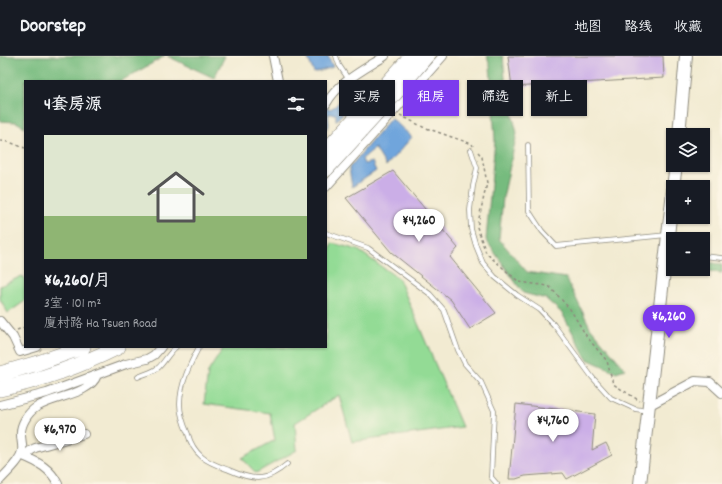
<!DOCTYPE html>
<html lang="zh">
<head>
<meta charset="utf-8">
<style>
	:root { --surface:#171b24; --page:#242831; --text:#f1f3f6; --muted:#9ea1a6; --line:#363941; --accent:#7c3aed }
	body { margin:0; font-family:Dekko,"LXGW WenKai TC",sans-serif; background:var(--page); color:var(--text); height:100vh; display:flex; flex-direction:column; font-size:15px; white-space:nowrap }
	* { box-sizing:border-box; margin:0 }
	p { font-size:13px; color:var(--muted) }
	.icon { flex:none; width:22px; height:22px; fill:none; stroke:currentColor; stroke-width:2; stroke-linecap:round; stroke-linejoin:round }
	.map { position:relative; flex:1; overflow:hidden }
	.side { position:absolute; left:24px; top:24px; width:303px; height:268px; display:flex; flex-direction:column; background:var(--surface); border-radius:0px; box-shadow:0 1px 3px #0004 }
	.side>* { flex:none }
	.banner { position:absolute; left:339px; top:24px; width:323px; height:36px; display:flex; gap:8px }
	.tools { position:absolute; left:666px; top:72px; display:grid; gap:8px }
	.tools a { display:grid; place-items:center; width:44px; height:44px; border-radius:0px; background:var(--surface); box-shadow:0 1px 3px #0004; font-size:20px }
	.price { position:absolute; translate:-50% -34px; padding:0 9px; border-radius:14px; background:#fff; color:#222; font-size:13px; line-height:26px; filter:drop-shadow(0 1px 2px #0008) }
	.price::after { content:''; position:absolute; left:50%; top:24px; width:12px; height:9px; margin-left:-6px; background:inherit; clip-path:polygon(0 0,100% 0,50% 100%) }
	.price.active { background:var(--accent); color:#fff }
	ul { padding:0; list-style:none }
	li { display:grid; align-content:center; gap:8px; height:212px; padding:0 20px }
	li span { display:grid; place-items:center; height:124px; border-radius:0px; color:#555 }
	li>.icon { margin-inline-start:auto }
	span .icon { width:72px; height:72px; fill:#fffc; stroke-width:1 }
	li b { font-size:17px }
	h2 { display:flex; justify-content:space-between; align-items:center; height:48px; padding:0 20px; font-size:17px }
	.chip { padding:0 14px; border-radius:0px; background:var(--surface); box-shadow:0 1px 3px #0004; font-size:14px; line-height:36px }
	.chip.active { background:var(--accent); color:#fff }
	header { display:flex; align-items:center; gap:24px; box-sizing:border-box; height:56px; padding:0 20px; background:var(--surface); border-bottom:1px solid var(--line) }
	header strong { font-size:19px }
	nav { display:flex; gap:22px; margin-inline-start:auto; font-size:14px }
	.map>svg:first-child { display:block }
</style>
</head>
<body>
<header>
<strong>Doorstep</strong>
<nav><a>地图</a><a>路线</a><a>收藏</a></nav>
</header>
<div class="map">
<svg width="722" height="428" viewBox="0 0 722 428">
	<rect width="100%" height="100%" fill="#fcf5e5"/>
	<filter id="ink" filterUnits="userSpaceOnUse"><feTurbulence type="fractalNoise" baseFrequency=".025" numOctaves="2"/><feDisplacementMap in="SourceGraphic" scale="8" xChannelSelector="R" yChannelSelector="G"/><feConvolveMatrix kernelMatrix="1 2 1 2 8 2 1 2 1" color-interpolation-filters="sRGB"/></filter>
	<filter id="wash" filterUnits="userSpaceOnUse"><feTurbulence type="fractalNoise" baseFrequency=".012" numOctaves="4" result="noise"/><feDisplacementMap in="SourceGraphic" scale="16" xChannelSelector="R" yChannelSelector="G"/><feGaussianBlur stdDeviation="0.9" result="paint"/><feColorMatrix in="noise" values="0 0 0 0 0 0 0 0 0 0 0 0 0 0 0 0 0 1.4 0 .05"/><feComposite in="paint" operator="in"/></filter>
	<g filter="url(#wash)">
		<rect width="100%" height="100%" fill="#f2ebd2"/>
		<!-- green -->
		<path fill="#93db95" stroke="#5f8360" d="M 332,187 L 358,194 L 399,223 L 462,371 L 352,386 L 339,339 L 295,367 L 297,394 L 256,417 L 242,402 L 275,384 L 270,357 L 204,348 L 208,316 L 224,291 L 326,291 L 326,213 L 328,201 Z
			M 22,220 L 25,224 L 25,245 L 8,257 L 0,243 L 0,230 Z"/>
		<!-- forest -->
		<path fill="#76bb7e" stroke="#507354" d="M 0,0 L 165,0 L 121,25 L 25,25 L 25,71 L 16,66 L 0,65 Z
			M 167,0 L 225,0 L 214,22 Z
			M 487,0 L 503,0 L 506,33 L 517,77 L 503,142 L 499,183 L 527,216 L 566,222 L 590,271 L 625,313 L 616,316 L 587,303 L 562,257 L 546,243 L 523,237 L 486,184 L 495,84 L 490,9 Z
			M 703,206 L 722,208 L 722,217 L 694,213 L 703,213 Z"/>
		<!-- water -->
		<path fill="#6fa5dc" stroke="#4d6884" d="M 307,0 L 328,0 L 333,11 L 314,17 Z
			M 348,37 L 352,41 L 352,47 L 336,65 L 336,58 L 328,58 L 329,69 L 326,73 L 326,51 L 330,53 L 334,51 Z
			M 391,62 L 412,81 L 386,110 L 375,92 L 362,103 L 364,108 L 372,106 L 376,115 L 352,131 L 349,112 Z"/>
		<g id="blocks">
			<!-- building -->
			<path fill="#cbaee7" d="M 508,0 L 663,0 L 664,22 L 512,31 Z
				M 393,115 L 458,192 L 450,201 L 496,257 L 470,273 L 451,244 L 391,196 L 346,142 Z
				M 516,348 L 595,358 L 592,394 L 606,387 L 612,399 L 567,423 L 563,417 L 525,420 L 516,423 L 509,423 Z"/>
		</g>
	</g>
	<g filter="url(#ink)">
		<use href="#blocks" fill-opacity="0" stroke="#8e8b7e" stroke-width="1"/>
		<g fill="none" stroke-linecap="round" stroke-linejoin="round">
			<defs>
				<path id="lane" d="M 336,0 L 339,9 L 349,24
					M 528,89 L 529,155 L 542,175 L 556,190 L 667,179
					M 471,94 L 477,112 L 473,130 L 470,154 L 471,173 L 476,190 L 483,207 L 495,221 L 517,239 L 540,254 L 554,269 L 592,321 L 611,342 L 635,353 L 642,354 L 647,351
					M 326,177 L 368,192 L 430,238 L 444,254 L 458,294 L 465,308 L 481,326 L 494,355 L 491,421 L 497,428
					M 703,200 L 722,202
					M 199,291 C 190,308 180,328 180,348 C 180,358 184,369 188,378 C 190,386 195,395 202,401 C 209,407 221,411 229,414 C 254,425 266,426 287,408
					M 138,321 C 144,318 154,316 159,311 C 165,305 169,297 176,291"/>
				<path id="street" d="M 273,0 L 278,25
					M 326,48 C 338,26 365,13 385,0
					M 326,131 L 443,0
					M 0,265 L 13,281 L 20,296 L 37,291
					M 0,349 L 47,337 L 126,308 L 147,303 L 154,299 L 161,291
					M 650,349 L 695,325 L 710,326 L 722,337
					M 23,400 C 38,406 51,413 58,428
					M 26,401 L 30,395 L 35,392 L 84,378
					M 0,424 C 7,416 20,406 22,395 C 23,390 21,384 21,379 C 20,369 28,356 37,351 C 53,340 90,339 97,319"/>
				<path id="secondary" d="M 679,79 L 686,0
					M 673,131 L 676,109
					M 640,428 L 673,135"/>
				<path id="highway" d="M 0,318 L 38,307 L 83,291
					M 0,333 C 41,324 80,310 118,291"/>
			</defs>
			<!-- lane casing -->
			<use href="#lane" stroke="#8e8b7e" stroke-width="5.5"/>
			<!-- street casing -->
			<use href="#street" stroke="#8e8b7e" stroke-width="10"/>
			<!-- secondary casing -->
			<use href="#secondary" stroke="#8e8b7e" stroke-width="14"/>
			<!-- highway casing -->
			<use href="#highway" stroke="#8e8b7e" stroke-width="16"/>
			<!-- path -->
			<path stroke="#8e8b7e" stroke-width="1.5" stroke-dasharray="3 3" stroke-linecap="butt" d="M 190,25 L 192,24 L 196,25
				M 400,59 L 423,71 L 472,88 L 473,90
				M 0,85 L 9,86 L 25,92
				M 478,96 L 482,101 L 487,127 L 477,171 L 486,197 L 519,226 L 549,230 L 570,253 L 587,281 L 607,305 L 613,328 L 640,345
				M 17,274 L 25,271"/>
			<!-- lane -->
			<use href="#lane" stroke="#fff" stroke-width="4"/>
			<!-- street -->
			<use href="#street" stroke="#fff" stroke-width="8"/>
			<!-- secondary -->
			<use href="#secondary" stroke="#fff" stroke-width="12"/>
			<!-- highway -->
			<use href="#highway" stroke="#fff" stroke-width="15"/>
			<defs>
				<path id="highway-bridge" d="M 326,95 L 405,8 L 411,0
					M 326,113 L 397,35 L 426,0"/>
			</defs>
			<!-- highway-bridge casing -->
			<use href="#highway-bridge" stroke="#8e8b7e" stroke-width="16" stroke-linecap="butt"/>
			<!-- highway-bridge -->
			<use href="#highway-bridge" stroke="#fff" stroke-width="15"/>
		</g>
	</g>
</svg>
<div class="tools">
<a><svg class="icon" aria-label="layers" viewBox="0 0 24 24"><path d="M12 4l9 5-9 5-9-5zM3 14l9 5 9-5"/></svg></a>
<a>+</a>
<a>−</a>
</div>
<b class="price" style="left:419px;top:187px">¥4,260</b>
<b class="price active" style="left:669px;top:283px">¥6,260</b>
<b class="price" style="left:553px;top:387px">¥4,760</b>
<b class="price" style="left:60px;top:396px">¥6,970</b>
<div class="banner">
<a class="chip">买房</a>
<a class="chip active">租房</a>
<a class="chip">筛选</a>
<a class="chip">新上</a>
</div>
<section class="side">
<h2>4套房源<svg class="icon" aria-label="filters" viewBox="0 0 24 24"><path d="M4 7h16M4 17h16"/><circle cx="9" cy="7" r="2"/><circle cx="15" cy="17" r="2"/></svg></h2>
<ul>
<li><span style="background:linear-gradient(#dfe7d0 65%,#8fb573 0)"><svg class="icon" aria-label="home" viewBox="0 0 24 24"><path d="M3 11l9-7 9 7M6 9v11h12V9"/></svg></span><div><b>¥6,260/月</b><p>3室 · 101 m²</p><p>廈村路 Ha Tsuen Road</p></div></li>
</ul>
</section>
</div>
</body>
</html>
